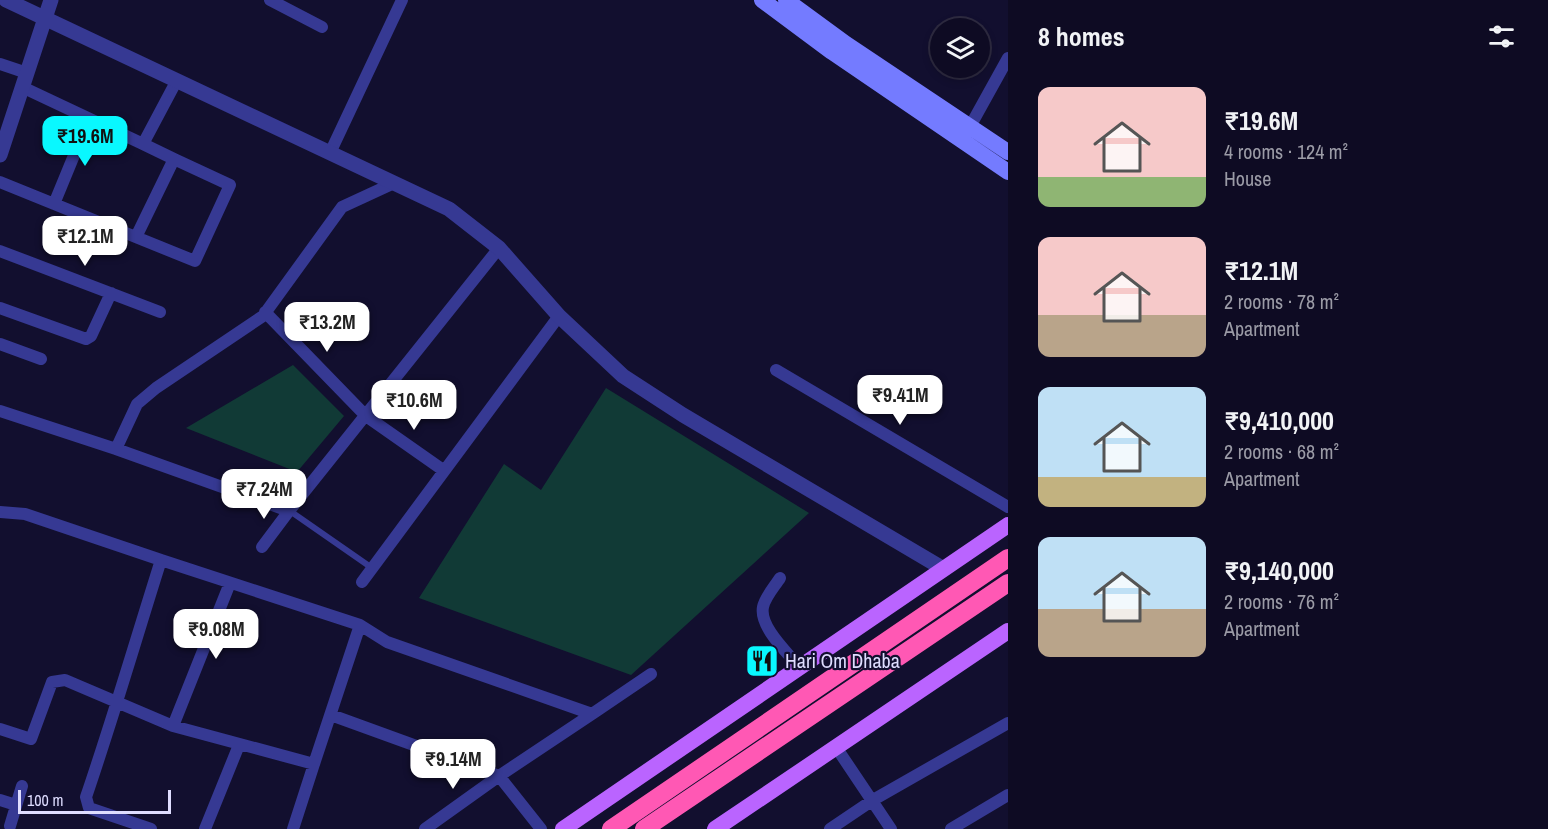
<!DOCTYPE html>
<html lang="en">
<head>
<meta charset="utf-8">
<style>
	:root { --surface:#0e0b23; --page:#1c1930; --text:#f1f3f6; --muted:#9b9ba6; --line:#2e2b41; --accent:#09f8ff }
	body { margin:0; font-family:"Archivo Narrow",sans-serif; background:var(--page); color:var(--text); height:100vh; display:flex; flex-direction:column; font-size:22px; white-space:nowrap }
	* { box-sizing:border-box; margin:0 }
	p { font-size:20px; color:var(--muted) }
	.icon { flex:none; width:33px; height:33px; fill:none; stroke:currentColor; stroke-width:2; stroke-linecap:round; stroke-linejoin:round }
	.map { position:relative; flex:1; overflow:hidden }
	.details { display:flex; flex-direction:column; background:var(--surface); width:540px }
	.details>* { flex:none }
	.buttons { position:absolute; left:930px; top:18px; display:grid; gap:12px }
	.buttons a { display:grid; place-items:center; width:60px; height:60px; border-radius:50%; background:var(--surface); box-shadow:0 3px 9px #0003,0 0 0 2px var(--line); font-size:30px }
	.scale { position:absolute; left:18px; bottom:15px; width:153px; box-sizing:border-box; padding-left:6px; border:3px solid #dfddff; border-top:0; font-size:16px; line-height:21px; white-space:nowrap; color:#dfddff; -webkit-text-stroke:4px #120f2f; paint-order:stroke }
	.price { position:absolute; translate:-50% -51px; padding:0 14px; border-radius:12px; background:#fff; color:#222; font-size:20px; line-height:39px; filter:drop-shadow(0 2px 3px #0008) }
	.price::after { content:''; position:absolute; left:50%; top:36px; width:18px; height:14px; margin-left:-9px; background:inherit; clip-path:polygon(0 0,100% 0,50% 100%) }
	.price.current { background:var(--accent); color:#111 }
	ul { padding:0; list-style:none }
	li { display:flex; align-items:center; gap:18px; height:150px; padding:0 30px }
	li span { display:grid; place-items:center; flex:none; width:168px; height:120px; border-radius:12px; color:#555 }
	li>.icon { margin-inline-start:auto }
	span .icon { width:72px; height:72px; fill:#fffc; stroke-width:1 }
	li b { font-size:26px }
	h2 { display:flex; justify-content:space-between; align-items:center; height:72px; padding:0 30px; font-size:26px }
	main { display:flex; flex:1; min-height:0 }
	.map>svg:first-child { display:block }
</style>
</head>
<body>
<main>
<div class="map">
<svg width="1008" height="829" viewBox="0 0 1008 829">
	<rect width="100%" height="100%" fill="#120f2f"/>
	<!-- green -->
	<path fill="#113a36" d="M 293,365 L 344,416 L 297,472 L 186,428 Z
		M 606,388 L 809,513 L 631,675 L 419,598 L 504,464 L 541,490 Z"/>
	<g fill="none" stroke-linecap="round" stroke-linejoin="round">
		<!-- service -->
		<path stroke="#363993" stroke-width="6" d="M 290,511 L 372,568"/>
		<!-- minor -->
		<path stroke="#363993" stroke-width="12" d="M 270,0 L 322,27
			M 0,64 L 27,73
			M 22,87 L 143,144
			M 967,132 L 1008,58
			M 330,153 L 402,0
			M 0,182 L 195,261 L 230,185 L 174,159
			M 54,204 L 89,119
			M 136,237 L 174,159 L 143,144 L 177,80
			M 0,251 L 160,312
			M 0,308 L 86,339 L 91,336 L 111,293
			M 265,312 L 366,416 L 443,470
			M 0,344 L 41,359
			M 776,370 L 1008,507
			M 0,411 L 116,449 L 289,511 L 499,248
			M 116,449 L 137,404 L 156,388 L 263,316 L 342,207 L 394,183
			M 0,512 L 25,514 L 161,560 C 136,639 113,718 86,797 L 89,808 L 151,829
			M 262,547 L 289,511
			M 780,578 C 775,586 765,597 763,607 C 759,627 788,653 800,668
			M 362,582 L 559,316
			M 592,714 L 651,674
			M 331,715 L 499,776 L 592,714 L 387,642 L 360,625
			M 173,726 L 230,583
			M 0,729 L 31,739 L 52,682 L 65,680 L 173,726 L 314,764 L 360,625 L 161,560
			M 836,747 L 891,829
			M 0,800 L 16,805
			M 10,826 L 22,786
			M 205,829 L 239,745
			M 293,829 L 314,764
			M 425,829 L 499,776 L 541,829
			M 830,829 L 873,800 L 1008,723
			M 951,829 L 1008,795"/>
		<!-- tertiary -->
		<path stroke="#363993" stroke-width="15" d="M 6,0 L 449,209 L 499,248 L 559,316 L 623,376 L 683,415 L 942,568
			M 0,155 L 51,0"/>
		<!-- secondary -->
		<path stroke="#747bff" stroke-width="16" d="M 762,0 L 832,52 L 1008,172
			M 786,0 L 846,44 L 1008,152"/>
		<!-- primary -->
		<path stroke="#ba64ff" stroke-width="16" d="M 563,829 L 1008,525
			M 715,829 L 1008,631"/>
		<!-- motorway -->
		<path stroke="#ff58b4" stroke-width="18" d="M 611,829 L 1008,558
			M 644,829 L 1008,583"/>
	</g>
	<!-- icons -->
	<defs>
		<symbol id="restaurant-square" viewBox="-11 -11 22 22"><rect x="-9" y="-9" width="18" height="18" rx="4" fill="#09f8ff" stroke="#120f2f"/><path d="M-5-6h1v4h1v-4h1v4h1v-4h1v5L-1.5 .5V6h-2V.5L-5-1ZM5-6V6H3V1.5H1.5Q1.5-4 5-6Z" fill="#111"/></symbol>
	</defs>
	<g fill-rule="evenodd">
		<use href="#restaurant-square" x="743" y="642" width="38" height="38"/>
	</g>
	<g text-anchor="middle" stroke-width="4.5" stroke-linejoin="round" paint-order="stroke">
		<!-- poi labels -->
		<g font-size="20" fill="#dfddff" stroke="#120f2f" text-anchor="start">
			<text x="785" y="668">Hari Om Dhaba</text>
		</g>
	</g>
</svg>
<div class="buttons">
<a><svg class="icon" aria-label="layers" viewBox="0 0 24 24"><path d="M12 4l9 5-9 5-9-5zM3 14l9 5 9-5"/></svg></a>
</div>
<div class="scale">100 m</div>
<b class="price current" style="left:85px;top:167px">₹19.6M</b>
<b class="price" style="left:85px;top:267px">₹12.1M</b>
<b class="price" style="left:327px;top:353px">₹13.2M</b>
<b class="price" style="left:900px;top:426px">₹9.41M</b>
<b class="price" style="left:414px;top:431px">₹10.6M</b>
<b class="price" style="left:264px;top:520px">₹7.24M</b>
<b class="price" style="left:216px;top:660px">₹9.08M</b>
<b class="price" style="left:453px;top:790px">₹9.14M</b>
</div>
<section class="details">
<h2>8 homes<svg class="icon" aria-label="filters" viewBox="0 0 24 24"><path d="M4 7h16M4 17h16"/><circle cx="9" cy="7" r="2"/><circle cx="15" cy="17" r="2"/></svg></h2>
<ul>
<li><span style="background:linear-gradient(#f6c9c9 75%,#8fb573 0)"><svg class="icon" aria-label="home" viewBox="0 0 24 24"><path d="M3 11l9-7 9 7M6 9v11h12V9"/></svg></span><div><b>₹19.6M</b><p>4 rooms · 124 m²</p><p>House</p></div></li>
<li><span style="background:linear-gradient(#f6c9c9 65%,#b9a48a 0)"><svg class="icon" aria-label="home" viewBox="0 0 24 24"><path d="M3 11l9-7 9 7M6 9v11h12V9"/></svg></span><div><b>₹12.1M</b><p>2 rooms · 78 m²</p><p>Apartment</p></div></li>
<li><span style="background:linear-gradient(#bfe0f5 75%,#c2b280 0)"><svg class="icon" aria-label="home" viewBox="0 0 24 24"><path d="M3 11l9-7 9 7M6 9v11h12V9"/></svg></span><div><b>₹9,410,000</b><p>2 rooms · 68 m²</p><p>Apartment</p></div></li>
<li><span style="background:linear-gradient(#bfe0f5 60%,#b9a48a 0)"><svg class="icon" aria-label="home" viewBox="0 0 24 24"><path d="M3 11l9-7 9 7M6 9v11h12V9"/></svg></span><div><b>₹9,140,000</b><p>2 rooms · 76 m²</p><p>Apartment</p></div></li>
</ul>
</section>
</main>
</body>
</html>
